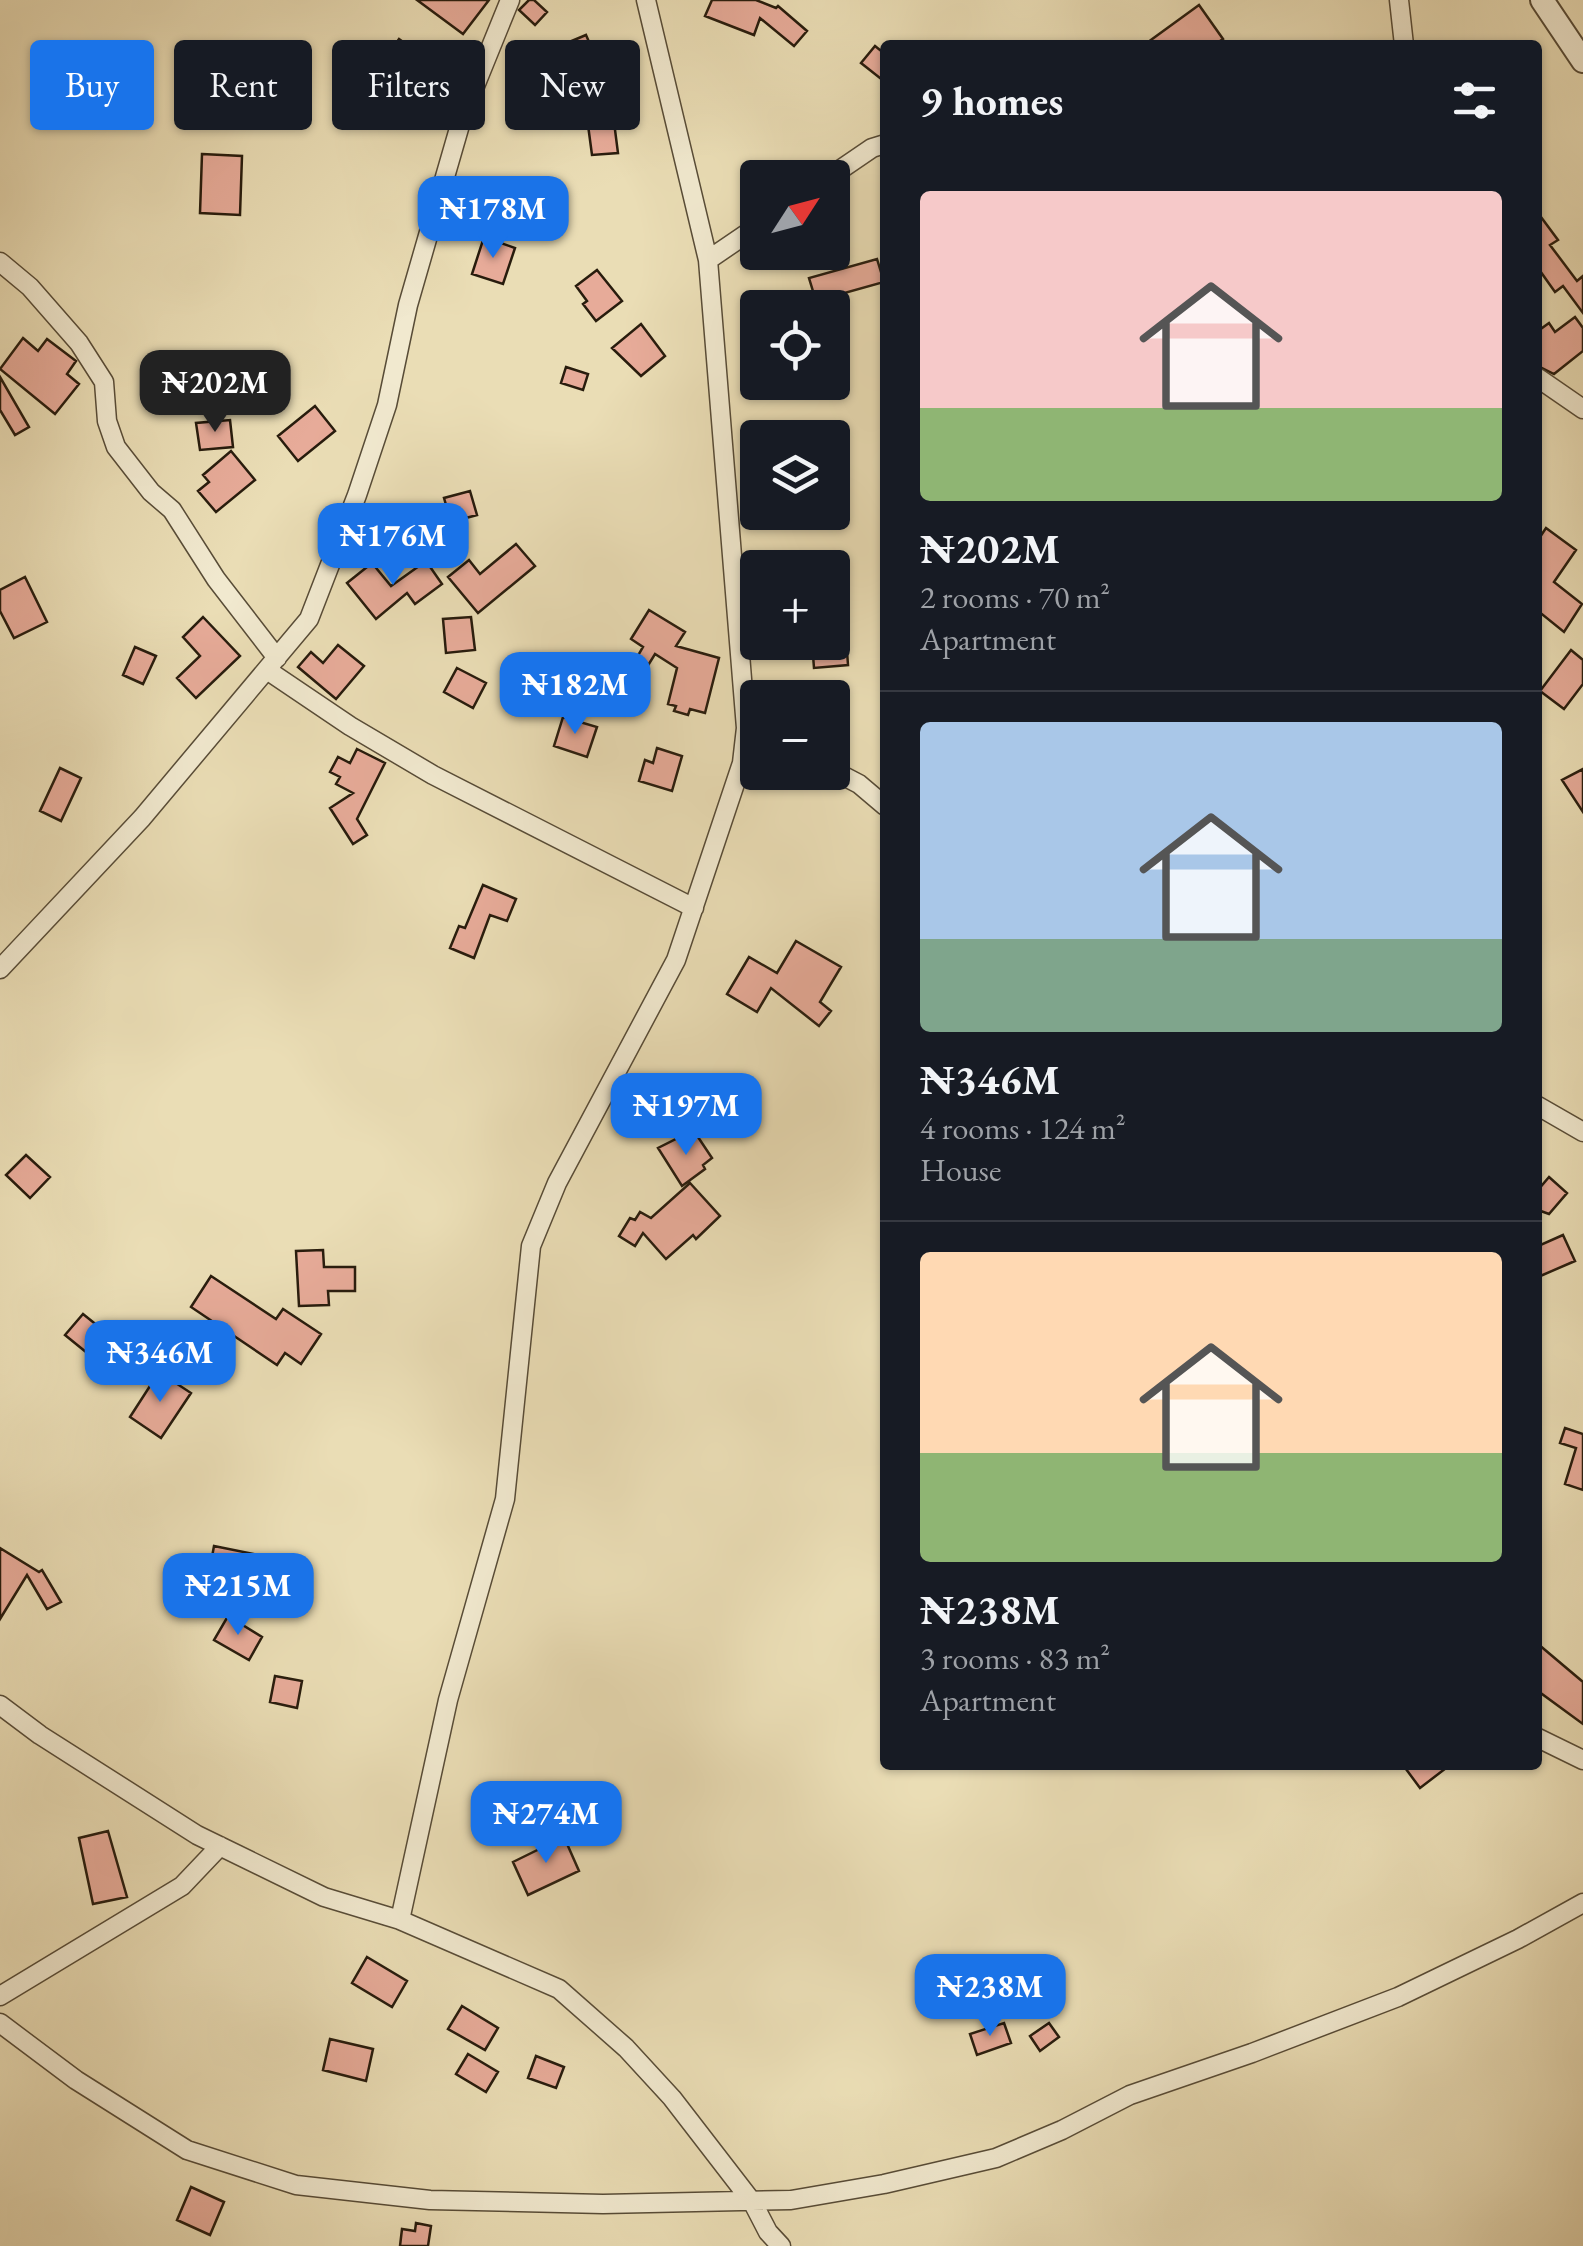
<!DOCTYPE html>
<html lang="en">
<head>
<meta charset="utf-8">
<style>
	:root { --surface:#171b24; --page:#20242c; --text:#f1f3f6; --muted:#9ea1a6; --line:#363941; --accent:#1a73e8 }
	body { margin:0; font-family:"EB Garamond",serif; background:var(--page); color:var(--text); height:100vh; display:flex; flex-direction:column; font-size:38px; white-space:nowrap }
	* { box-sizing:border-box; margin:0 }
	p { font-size:32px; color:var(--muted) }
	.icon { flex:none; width:55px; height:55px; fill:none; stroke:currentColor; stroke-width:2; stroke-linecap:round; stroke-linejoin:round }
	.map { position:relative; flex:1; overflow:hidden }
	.sheet { position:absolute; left:880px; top:40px; width:662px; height:1730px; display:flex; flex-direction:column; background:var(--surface); border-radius:10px; box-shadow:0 2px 8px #0004 }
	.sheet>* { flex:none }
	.guide { position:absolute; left:30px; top:40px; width:700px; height:90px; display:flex; gap:20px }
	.needle { width:65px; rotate:54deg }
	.tools { position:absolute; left:740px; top:160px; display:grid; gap:20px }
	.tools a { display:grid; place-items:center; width:110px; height:110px; border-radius:10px; background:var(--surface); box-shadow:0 2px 8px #0004; font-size:50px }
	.price { position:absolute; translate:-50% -85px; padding:0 22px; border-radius:20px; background:var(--accent); color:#fff; font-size:32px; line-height:65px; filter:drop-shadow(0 2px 5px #0008) }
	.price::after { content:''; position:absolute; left:50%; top:60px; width:30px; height:22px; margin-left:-15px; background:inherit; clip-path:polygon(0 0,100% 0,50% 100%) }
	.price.current { background:#222; color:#fff }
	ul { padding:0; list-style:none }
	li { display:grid; align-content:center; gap:20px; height:530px; padding:0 40px }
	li+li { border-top:2px solid var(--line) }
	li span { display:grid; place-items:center; height:310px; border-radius:10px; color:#555 }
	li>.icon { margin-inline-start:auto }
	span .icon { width:180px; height:180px; fill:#fffc; stroke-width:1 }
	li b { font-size:42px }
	h2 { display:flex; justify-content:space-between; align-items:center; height:120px; padding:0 40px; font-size:42px }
	.tag { padding:0 35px; border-radius:10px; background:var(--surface); box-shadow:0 2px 8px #0004; font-size:35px; line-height:90px }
	.tag.current { background:var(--accent); color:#fff }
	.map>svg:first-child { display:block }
</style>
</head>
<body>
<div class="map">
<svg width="1583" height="2246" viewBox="0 0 1583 2246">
	<rect width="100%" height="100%" fill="#eaddb5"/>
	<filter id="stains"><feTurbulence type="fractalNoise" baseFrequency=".002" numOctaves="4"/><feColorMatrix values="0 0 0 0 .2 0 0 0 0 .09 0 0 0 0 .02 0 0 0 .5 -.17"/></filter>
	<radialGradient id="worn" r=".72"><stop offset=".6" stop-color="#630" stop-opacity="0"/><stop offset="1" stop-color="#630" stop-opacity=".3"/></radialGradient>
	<!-- building -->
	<path fill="#e7ab99" stroke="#281c0d" stroke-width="2.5" d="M 417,0 L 489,0 L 463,34 Z
		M 529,0 L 534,0 L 547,12 L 535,25 L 519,10 Z
		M 712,0 L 756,0 L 776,8 L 778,6 L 807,31 L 794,46 L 760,18 L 754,35 L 705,16 Z
		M 1199,5 L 1223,39 L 1214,45 L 1144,45 Z
		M 586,35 L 593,51 L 568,61 L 562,45 Z
		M 399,39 L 443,71 L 425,97 L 381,65 Z
		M 875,46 L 885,54 L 885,82 L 861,63 Z
		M 614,122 L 618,153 L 592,155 L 588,125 Z
		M 202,154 L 242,156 L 240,215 L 200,213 Z
		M 1538,213 L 1558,240 L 1550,245 L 1577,281 L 1583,276 L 1583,313 L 1563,286 L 1555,292 L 1538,268 Z
		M 484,237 L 515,248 L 503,284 L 472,274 Z
		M 877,259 L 884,282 L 816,301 L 809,278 Z
		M 597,270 L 622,301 L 596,321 L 583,304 L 587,301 L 576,286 Z
		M 1575,317 L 1583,328 L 1583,351 L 1554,374 L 1538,366 L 1538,331 L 1549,323 L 1555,332 Z
		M 641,324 L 665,356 L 641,376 L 612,348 Z
		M 23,338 L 38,351 L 47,339 L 76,361 L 67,374 L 79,384 L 55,414 L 0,369 Z
		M 566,367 L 588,374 L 583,390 L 561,383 Z
		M 0,377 L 29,427 L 15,435 L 0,410 Z
		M 315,406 L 335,431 L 298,461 L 278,436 Z
		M 230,420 L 233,447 L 200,450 L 196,423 Z
		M 231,451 L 255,480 L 216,512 L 198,491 L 209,482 L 203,475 Z
		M 470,491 L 477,515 L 451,522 L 444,498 Z
		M 1546,528 L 1576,550 L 1554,582 L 1582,604 L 1564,632 L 1538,611 L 1538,540 Z
		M 516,544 L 535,566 L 478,613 L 448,577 L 469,560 L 480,574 Z
		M 426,561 L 442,584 L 415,604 L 407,593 L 376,619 L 347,583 L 372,563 L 391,586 Z
		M 25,577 L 47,622 L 14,638 L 0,611 L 0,590 Z
		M 844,609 L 848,665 L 814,668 L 812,642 L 832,642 L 832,610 Z
		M 649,610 L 685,632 L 676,646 L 719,658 L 705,713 L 690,709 L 688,715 L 674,711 L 676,706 L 668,704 L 677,668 L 655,654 L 636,685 L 625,678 L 643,647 L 631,639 Z
		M 203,617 L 240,656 L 196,698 L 177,678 L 200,656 L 183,637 Z
		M 471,617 L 475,650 L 446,653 L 443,619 Z
		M 338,645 L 364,666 L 336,699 L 298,667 L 311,652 L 323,663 Z
		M 135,647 L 156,656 L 143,684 L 123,675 Z
		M 1571,650 L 1583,660 L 1583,684 L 1564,709 L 1540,691 Z
		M 457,668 L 486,683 L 473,708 L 444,692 Z
		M 563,717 L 597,727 L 587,757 L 554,746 Z
		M 657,748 L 682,756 L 672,791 L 639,781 L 645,760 L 653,763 Z
		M 357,749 L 385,763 L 357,819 L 367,835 L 353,844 L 330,808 L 353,793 L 336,784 L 340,777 L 330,772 L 338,757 L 350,763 Z
		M 60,768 L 81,778 L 61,821 L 40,811 Z
		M 1583,769 L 1583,812 L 1562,780 Z
		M 483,885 L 516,899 L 507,921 L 490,915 L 474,958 L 450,948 L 459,926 L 465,928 Z
		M 796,941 L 841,967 L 820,1002 L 831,1011 L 819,1026 L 771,988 L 757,1012 L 727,994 L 749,957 L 777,973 Z
		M 696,1134 L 712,1158 L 703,1165 L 705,1169 L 682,1186 L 658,1148 L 682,1136 L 687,1140 Z
		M 26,1155 L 50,1177 L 30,1198 L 6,1175 Z
		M 1549,1177 L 1567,1193 L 1549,1214 L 1538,1210 L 1538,1190 Z
		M 690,1183 L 720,1216 L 696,1239 L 693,1235 L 666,1259 L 643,1233 L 635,1246 L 619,1236 L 630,1218 L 635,1220 L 640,1212 L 651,1218 Z
		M 1563,1235 L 1575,1261 L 1538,1277 L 1538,1246 Z
		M 323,1250 L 324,1267 L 355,1267 L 355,1291 L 328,1291 L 329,1305 L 299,1306 L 296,1251 Z
		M 211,1276 L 276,1319 L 283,1309 L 321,1334 L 301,1364 L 285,1353 L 277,1365 L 191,1307 Z
		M 83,1314 L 114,1339 L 97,1361 L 65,1335 Z
		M 159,1372 L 191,1393 L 161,1438 L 130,1417 Z
		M 1565,1428 L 1583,1434 L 1583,1490 L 1565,1484 L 1576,1448 L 1560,1443 Z
		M 214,1546 L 264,1556 L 260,1579 L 210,1568 Z
		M 0,1548 L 39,1572 L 42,1570 L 61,1602 L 47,1609 L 27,1575 L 0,1619 Z
		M 228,1616 L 262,1637 L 249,1660 L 214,1640 Z
		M 1538,1644 L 1583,1682 L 1583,1724 L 1538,1691 Z
		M 275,1676 L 302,1681 L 297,1708 L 270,1702 Z
		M 1403,1765 L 1450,1765 L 1420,1788 Z
		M 108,1831 L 127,1897 L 93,1904 L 79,1838 Z
		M 564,1837 L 579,1871 L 528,1895 L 513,1862 Z
		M 367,1957 L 407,1981 L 392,2007 L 352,1983 Z
		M 462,2006 L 498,2028 L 485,2050 L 448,2029 Z
		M 1004,2023 L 1011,2043 L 977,2055 L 970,2034 Z
		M 1049,2023 L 1059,2037 L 1040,2051 L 1030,2036 Z
		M 330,2039 L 373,2049 L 366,2081 L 323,2070 Z
		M 468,2054 L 498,2072 L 486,2092 L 456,2074 Z
		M 536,2056 L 564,2067 L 556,2088 L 528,2078 Z
		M 191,2187 L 224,2202 L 210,2235 L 177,2220 Z
		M 416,2223 L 431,2226 L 428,2246 L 400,2246 L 402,2229 L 415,2231 Z"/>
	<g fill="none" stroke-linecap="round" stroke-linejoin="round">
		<defs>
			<path id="minor" d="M 1399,0 L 1404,45
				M 828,178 L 872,148 L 885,144
				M 708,260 L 758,226
				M 0,262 L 30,287 L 79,343 L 104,382 L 107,421 L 116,447 L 151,492 L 172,510 L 216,579 L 277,658
				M 1538,378 L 1583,409
				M 267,670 L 350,726 L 433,775 L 694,908
				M 832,770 L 859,784 L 885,806
				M 0,969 L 142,818 L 309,619 L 357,495 L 387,405 L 408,305 L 462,118 L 510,0
				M 1538,1106 L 1583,1132
				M 0,1705 L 40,1735 L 197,1835 L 324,1897 L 400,1920 L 559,1989 L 626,2048 L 672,2098 L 753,2203 L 768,2232 L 781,2246
				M 1538,1738 L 1583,1760
				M 400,1920 L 448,1700 L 505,1499 L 531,1246 L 557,1183 L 676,960 L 742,763 L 746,728 L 708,260 L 646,0
				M 0,1996 L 182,1886 L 220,1846
				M 0,2023 L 76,2080 L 187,2150 L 296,2185 L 430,2200 L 603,2204 L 791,2200 L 884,2184 L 996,2158 L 1062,2130 L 1130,2095 L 1252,2053 L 1398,1997 L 1518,1939 L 1583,1903"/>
			<path id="tertiary" d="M 1542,0 L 1583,61"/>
		</defs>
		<!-- minor casing -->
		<use href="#minor" stroke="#584c37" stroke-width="21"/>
		<!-- tertiary casing -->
		<use href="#tertiary" stroke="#584c37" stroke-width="26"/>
		<!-- minor -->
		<use href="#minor" stroke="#f1e9cf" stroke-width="18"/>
		<!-- tertiary -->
		<use href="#tertiary" stroke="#f1e9cf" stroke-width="22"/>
	</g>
	<rect width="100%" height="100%" filter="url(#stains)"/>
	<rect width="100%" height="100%" fill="url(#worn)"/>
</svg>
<div class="tools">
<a><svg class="needle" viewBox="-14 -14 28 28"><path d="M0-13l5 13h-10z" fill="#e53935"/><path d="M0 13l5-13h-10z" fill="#9ea1a6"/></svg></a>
<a><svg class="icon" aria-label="locate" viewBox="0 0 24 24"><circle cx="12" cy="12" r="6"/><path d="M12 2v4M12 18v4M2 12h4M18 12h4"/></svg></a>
<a><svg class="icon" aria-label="layers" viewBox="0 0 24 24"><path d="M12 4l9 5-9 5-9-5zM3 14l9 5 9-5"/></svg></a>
<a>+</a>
<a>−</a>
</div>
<b class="price" style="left:493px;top:261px">₦178M</b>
<b class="price current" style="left:215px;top:435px">₦202M</b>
<b class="price" style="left:393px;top:588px">₦176M</b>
<b class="price" style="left:575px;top:737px">₦182M</b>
<b class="price" style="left:686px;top:1158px">₦197M</b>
<b class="price" style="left:160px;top:1405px">₦346M</b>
<b class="price" style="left:238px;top:1638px">₦215M</b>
<b class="price" style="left:546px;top:1866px">₦274M</b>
<b class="price" style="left:990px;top:2039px">₦238M</b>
<div class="guide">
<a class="tag current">Buy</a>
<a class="tag">Rent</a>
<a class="tag">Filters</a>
<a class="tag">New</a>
</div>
<section class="sheet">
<h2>9 homes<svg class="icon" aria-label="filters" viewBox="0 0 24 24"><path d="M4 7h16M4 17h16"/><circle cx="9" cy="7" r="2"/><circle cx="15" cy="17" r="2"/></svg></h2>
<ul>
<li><span style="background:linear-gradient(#f6c9c9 70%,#8fb573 0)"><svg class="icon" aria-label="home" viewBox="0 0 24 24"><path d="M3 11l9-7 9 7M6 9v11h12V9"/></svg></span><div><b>₦202M</b><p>2 rooms · 70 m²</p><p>Apartment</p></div></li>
<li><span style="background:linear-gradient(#a9c7e8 70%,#7fa58c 0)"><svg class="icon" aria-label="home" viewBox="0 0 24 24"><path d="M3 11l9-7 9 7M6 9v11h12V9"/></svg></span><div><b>₦346M</b><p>4 rooms · 124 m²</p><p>House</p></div></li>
<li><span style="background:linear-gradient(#ffd9b3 65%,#8fb573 0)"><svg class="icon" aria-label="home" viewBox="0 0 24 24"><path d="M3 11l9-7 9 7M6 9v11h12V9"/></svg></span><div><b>₦238M</b><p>3 rooms · 83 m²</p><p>Apartment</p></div></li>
</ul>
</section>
</div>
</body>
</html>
